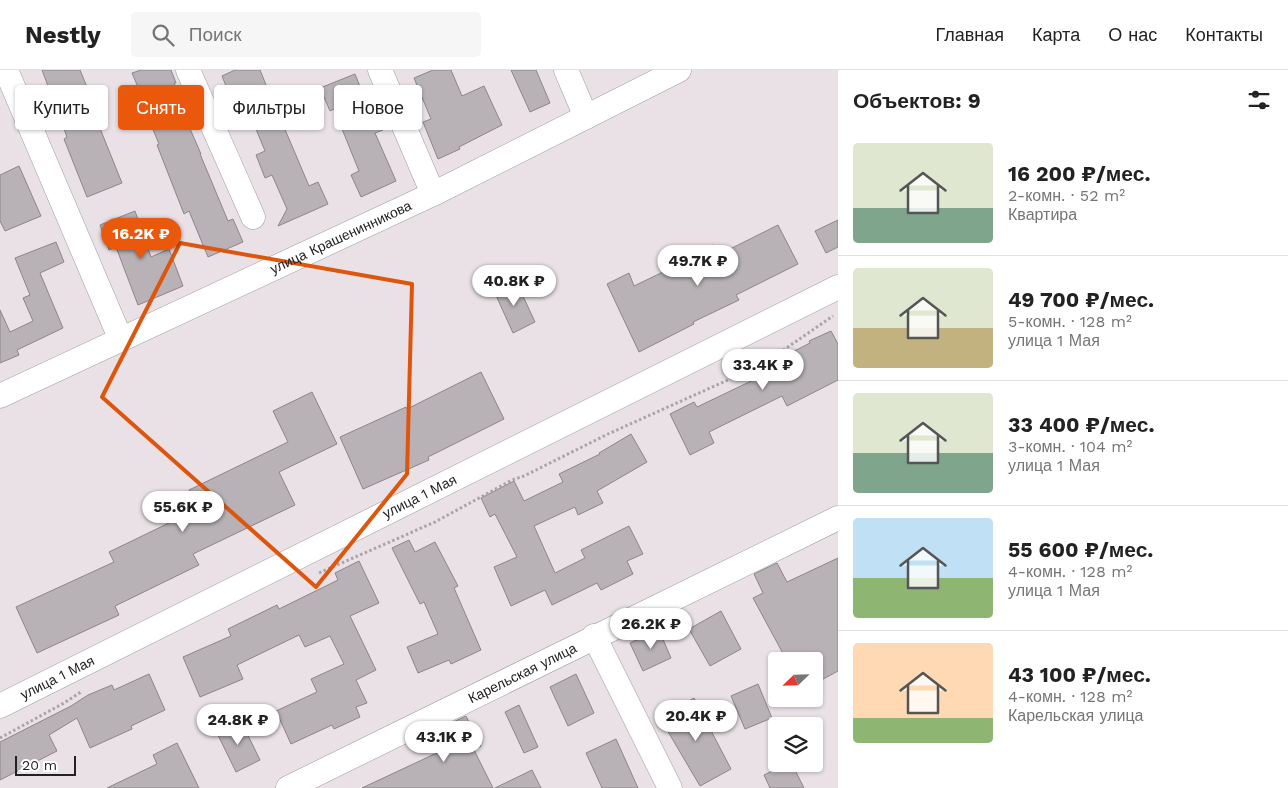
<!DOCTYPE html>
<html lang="ru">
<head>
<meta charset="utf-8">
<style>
	:root { --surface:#fff; --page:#f6f6f6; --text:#222; --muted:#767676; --line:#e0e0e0; --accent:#ea580c }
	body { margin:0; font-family:"Work Sans",sans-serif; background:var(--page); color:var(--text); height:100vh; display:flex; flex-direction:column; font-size:19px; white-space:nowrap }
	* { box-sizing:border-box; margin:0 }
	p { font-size:16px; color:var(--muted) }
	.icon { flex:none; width:28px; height:28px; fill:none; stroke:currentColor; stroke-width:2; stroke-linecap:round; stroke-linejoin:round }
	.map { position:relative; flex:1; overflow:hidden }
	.side { display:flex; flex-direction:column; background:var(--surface); width:450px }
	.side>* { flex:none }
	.guide { position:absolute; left:15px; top:15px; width:475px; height:45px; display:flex; gap:10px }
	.needle { width:32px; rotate:247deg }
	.controls { position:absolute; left:768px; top:582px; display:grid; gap:10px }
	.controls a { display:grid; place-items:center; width:55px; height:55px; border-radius:5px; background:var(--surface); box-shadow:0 1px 4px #0004; font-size:25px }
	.scale { position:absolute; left:15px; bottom:12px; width:61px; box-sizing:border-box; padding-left:5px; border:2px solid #242123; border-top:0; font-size:14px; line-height:18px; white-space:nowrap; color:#242123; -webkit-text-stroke:4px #fff; paint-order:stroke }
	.price { position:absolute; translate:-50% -42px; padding:0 11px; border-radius:18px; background:#fff; color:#222; font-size:16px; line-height:32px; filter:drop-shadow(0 1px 2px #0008) }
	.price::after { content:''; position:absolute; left:50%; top:30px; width:15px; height:11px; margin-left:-8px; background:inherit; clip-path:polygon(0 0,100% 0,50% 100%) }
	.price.active { background:var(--accent); color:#fff }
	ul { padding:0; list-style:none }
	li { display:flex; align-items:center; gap:15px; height:125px; padding:0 15px }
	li+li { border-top:1px solid var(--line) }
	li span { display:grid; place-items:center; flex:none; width:140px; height:100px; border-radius:5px; color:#555 }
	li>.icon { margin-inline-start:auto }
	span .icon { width:60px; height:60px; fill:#fffc; stroke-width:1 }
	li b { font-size:21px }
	h2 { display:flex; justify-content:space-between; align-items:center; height:60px; padding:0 15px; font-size:21px }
	.pill { padding:0 18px; border-radius:5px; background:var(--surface); box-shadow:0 1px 4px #0004; font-size:18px; line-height:45px }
	.pill.active { background:var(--accent); color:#fff }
	header { display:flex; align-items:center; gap:30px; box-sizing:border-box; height:70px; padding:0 25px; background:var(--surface); border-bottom:1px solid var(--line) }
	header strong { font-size:24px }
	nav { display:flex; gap:28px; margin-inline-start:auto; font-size:18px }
	.search { width:350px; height:45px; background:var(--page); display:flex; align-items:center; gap:12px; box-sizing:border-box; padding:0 18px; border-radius:5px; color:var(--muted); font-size:19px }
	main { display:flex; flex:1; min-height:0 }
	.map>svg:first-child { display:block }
</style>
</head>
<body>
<header>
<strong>Nestly</strong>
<div class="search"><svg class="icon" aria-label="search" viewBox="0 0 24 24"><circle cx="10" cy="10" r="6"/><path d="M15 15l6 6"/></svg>Поиск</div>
<nav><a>Главная</a><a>Карта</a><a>О нас</a><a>Контакты</a></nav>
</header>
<main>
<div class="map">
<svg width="838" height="718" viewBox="0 0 838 718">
	<rect width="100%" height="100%" fill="#e9e1e6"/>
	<!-- building -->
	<path fill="#b8b1b6" stroke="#8c8589" d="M 42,0 L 80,0 L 96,39 L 93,41 L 122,113 L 87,127 L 64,69 L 67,67 Z
		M 141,0 L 171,0 L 176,13 L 174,13 L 187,44 L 184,45 L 201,84 L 200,84 L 228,151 L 233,149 L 243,172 L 208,187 L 189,141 L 184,144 L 157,75 L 159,74 L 143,35 L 145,34 L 132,3 Z
		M 235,0 L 260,0 L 271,27 L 281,23 L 291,46 L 281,50 L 309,116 L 318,112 L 328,134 L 278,156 L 287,139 L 272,105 L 265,108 L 256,85 L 265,81 L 242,25 L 231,29 L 222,6 Z
		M 433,0 L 451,0 L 462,26 L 484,16 L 502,55 L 459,77 L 460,79 L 438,89 L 423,52 L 431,49 L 414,8 Z
		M 511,0 L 536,0 L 550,33 L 530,42 Z
		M 355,4 L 369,39 L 374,37 L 383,60 L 375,63 L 396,111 L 361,127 L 351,105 L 359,101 L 334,39 L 330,41 L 320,18 Z
		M 19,96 L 41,146 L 5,161 L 0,151 L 0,105 Z
		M 135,141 L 151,187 L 169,179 L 183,216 L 138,235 L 116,177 L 109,180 L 100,155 Z
		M 838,150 L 838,177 L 826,183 L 815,161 Z
		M 778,155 L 798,194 L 736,225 L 739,230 L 693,252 L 694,254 L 639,282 L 607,214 L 629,203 L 634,216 L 692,188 L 691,185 L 713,175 L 718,185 Z
		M 56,172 L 64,192 L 40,203 L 63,258 L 17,280 L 19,285 L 0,293 L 0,240 L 10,262 L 33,251 L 23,228 L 30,225 L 15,188 Z
		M 516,211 L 535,252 L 513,263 L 494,221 Z
		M 831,261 L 838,274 L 838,310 L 787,336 L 782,326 L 709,362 L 714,373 L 690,385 L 670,344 L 694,332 L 697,337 L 770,302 L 767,295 L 810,273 L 809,271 Z
		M 481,302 L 504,349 L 428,387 L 429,390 L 363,419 L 340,367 L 406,337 L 407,339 Z
		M 312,322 L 337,374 L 279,402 L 295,435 L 193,484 L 199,495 L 115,536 L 119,545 L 37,583 L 16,537 L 114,492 L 109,482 L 198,439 L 189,420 L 288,372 L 273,341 Z
		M 631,364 L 647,392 L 597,421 L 603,433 L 578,445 L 575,437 L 534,456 L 555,503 L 585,488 L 581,480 L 629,456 L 643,484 L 627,491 L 633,504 L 601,520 L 597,513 L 552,535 L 545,520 L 511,536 L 494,497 L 517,487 L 495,444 L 490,447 L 481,428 L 514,411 L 524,431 L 563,412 L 559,404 L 600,384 L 599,383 Z
		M 409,470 L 415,482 L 435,472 L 458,516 L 454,518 L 481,580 L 451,594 L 449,590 L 418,603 L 407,577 L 438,564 L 424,532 L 420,534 L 392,478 Z
		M 838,488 L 838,601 L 814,614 L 814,591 L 787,591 L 753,528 L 763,523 L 754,504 L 777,493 L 787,512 Z
		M 359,491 L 379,533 L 350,546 L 376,600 L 356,610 L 367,633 L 356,637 L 360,647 L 334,659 L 332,655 L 291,674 L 276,641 L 317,622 L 311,609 L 344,594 L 330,566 L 305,577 L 299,565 L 237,595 L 243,609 L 200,627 L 183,587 L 231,566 L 228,559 L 277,535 L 279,539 L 338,510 L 335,503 Z
		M 721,541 L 741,579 L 710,596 L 689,559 Z
		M 659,560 L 671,588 L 643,601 L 630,573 Z
		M 149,604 L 165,640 L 131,656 L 132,659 L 90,678 L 77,648 L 49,665 L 57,681 L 0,710 L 0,672 L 71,636 L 88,625 L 112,615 L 114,620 Z
		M 576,604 L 594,643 L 568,656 L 550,617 Z
		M 758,614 L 772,648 L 745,659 L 731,626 Z
		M 694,628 L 731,699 L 700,716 L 660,648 Z
		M 519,635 L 538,677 L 524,683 L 505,642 Z
		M 466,646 L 481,676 L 474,680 L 493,718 L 362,718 L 441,681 L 432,662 Z
		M 240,649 L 260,690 L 236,702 L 216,661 Z
		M 616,669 L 638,718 L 602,718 L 586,683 Z
		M 177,673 L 199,718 L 107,718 L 157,694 L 153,685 Z
		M 787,694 L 792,694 L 804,718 L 770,718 L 764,705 Z
		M 532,700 L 541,718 L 495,718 Z"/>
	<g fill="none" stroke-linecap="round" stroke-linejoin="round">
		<defs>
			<g id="minor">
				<path d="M 6,0 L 121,270"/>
				<path d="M 188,0 L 253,147"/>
				<path d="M 380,0 L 433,124"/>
				<path d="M 566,0 L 586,47"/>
				<path id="s1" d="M 0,326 L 433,124 L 679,0"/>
				<path d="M 594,566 L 670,718"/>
				<path id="s2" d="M 0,636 L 838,217"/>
				<path id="s3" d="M 288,718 L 838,448"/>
			</g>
		</defs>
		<!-- minor casing -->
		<use href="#minor" stroke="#a29b9f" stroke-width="25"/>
		<!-- path -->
		<path stroke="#aaa4a8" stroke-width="3" stroke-dasharray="2.5 2.5" stroke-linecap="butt" d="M 319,503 L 435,452 L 512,410 L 524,406 L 608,364 L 739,305 L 782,281 L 833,246
			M 0,668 L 64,633 L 81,622"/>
		<!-- minor -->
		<use href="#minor" stroke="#fff" stroke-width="24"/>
	</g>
	<!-- marked area -->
	<path fill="none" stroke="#de560d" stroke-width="4" stroke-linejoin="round" d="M 180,173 L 412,214 L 407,404 L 316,517 L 102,327 Z"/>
	<g text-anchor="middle" stroke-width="4" stroke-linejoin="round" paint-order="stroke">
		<!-- street labels -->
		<g font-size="14" fill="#242123" stroke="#fff">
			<text dy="5" stroke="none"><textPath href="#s1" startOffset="376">улица Крашенинникова</textPath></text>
			<text dy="5" stroke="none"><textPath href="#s2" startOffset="469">улица 1 Мая</textPath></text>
			<text dy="5" stroke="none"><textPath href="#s3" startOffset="261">Карельская улица</textPath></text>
			<text dy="5" stroke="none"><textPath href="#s2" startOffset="64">улица 1 Мая</textPath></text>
		</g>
	</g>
</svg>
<div class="controls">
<a><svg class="needle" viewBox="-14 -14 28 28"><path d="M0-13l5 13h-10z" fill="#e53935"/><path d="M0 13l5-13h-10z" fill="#767676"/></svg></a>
<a><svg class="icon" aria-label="layers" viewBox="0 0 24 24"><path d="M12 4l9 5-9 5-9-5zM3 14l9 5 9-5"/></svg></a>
</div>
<div class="scale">20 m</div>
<b class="price active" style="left:141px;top:190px">16.2K ₽</b>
<b class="price" style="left:698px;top:217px">49.7K ₽</b>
<b class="price" style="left:514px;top:237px">40.8K ₽</b>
<b class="price" style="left:763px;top:321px">33.4K ₽</b>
<b class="price" style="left:183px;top:463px">55.6K ₽</b>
<b class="price" style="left:651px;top:580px">26.2K ₽</b>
<b class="price" style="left:696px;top:672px">20.4K ₽</b>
<b class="price" style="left:238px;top:676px">24.8K ₽</b>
<b class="price" style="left:444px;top:693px">43.1K ₽</b>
<div class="guide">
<a class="pill">Купить</a>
<a class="pill active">Снять</a>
<a class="pill">Фильтры</a>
<a class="pill">Новое</a>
</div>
</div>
<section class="side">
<h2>Объектов: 9<svg class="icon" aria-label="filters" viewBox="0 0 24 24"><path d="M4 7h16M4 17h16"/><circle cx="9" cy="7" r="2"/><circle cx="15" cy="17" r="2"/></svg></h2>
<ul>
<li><span style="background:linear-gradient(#dfe7d0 65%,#7fa58c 0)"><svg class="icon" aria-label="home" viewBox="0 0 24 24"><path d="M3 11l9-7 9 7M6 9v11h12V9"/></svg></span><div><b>16 200 ₽/мес.</b><p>2-комн. · 52 m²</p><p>Квартира</p></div></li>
<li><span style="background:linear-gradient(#dfe7d0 60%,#c2b280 0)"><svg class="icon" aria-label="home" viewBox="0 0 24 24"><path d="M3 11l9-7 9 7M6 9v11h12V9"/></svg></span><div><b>49 700 ₽/мес.</b><p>5-комн. · 128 m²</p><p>улица 1 Мая</p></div></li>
<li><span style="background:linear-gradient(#dfe7d0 60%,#7fa58c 0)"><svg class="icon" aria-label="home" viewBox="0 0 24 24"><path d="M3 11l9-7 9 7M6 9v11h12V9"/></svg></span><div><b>33 400 ₽/мес.</b><p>3-комн. · 104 m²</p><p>улица 1 Мая</p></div></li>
<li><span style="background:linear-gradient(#bfe0f5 60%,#8fb573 0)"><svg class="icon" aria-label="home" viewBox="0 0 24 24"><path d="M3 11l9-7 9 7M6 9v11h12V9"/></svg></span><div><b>55 600 ₽/мес.</b><p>4-комн. · 128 m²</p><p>улица 1 Мая</p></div></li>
<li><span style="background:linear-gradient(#ffd9b3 75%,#8fb573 0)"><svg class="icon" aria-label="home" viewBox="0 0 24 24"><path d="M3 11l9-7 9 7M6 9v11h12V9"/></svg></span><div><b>43 100 ₽/мес.</b><p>4-комн. · 128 m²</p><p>Карельская улица</p></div></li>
</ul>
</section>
</main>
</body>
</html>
